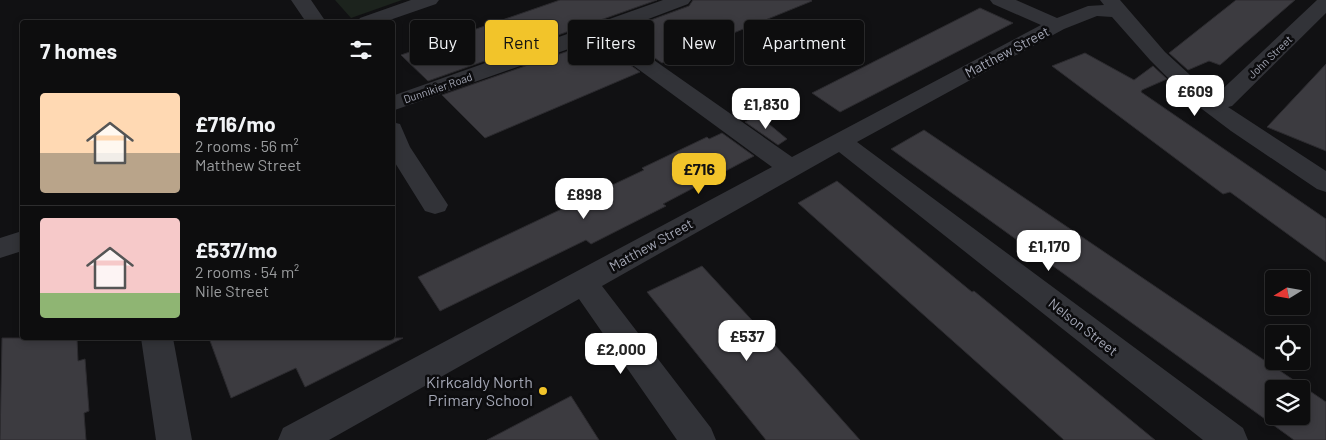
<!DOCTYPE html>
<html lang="en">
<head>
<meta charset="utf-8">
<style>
	:root { --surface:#0d0d0e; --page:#161617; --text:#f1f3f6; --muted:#9a9c9e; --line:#2d2d2e; --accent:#f2c42a }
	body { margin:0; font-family:Barlow,sans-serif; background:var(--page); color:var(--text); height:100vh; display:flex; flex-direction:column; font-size:19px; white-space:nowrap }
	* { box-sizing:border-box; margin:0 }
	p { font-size:16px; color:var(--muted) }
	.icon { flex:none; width:28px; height:28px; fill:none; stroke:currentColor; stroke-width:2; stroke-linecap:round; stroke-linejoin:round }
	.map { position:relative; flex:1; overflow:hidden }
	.panel { position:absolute; left:20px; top:20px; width:375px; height:320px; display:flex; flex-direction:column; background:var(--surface); border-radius:5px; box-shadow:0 2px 8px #0003,0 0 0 1px var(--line) }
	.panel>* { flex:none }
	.top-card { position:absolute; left:410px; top:20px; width:475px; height:45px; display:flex; gap:10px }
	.needle { width:32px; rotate:259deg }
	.controls { position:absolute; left:1265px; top:270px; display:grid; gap:10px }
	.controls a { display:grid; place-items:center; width:45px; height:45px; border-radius:5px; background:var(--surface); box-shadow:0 2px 8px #0003,0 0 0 1px var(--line); font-size:25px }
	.price { position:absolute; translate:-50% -42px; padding:0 11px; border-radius:10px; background:#fff; color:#222; font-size:16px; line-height:32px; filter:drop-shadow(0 1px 2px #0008) }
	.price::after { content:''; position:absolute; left:50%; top:30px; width:15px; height:11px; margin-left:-8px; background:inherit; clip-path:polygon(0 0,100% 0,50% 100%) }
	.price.selected { background:var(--accent); color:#111 }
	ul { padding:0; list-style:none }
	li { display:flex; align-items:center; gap:15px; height:125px; padding:0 20px }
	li+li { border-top:1px solid var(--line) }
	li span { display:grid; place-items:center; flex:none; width:140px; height:100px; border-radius:5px; color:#555 }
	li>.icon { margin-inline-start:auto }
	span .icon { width:60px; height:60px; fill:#fffc; stroke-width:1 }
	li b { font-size:21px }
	h2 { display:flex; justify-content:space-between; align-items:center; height:60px; padding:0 20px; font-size:21px }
	.pill { padding:0 18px; border-radius:5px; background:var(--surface); box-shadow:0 2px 8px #0003,0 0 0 1px var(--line); font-size:18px; line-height:45px }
	.pill.selected { background:var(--accent); color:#111 }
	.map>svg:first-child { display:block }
</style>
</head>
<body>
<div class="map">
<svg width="1326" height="440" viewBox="0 0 1326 440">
	<rect width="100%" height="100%" fill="#111113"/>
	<!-- green -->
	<path fill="#1c231d" d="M 335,0 L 402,0 L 351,18 Z"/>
	<!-- building -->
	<path fill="#3c3b40" stroke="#2c2b2f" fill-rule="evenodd" d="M 560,0 L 657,0 L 428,81 L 401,55 Z
		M 693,0 L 811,0 L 812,1 L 731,34 L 713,21 L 688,52 L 662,63 L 618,32 L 689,6 Z
		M 1236,0 L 1295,0 L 1220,65 L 1209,61 L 1188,70 L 1169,53 Z
		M 980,8 L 1013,23 L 840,112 L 812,93 Z
		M 597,41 L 640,72 L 485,138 L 442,95 Z
		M 1085,53 L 1134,80 L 1153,66 L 1167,79 L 1142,90 L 1141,92 L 1326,219 L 1326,262 L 1230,192 L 1223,194 L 1052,66 Z
		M 1326,64 L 1326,151 L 1267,127 Z
		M 758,115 L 787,139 L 778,145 L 745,122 Z
		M 924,130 L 1326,402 L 1326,440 L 1294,440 L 891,149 ZM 1274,389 L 1301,389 L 1301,416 L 1274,416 Z
		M 722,133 L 754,156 L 663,204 L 666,206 L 591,244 L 586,240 L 440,311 L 418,277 L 644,170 L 642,168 L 707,137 L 709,139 Z
		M 837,181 L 972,292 L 974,291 L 1155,440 L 1064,440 L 798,203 Z
		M 702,266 L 796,368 L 860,440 L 766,440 L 647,292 Z
		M 2,338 L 77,338 L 78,361 L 85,359 L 89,411 L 84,413 L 86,440 L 0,440 Z
		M 209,338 L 403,338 L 305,387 L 296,368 L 231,398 Z
		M 571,396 L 599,440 L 487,440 Z"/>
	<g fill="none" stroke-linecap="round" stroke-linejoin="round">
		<!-- minor -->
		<path fill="#323338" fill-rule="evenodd" d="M 291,0 L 311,0 L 326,22 L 306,22 Z
			M 411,0 L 439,0 L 436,4 L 384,22 L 357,22 L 360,18 Z
			M 663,0 L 691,0 L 688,4 L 614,32 L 792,157 L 1041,25 L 993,4 L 990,0 L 1016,0 L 1057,18 L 1088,6 L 1104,5 L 1100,0 L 1120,0 L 1165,52 L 1214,97 L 1317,0 L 1326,0 L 1326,13 L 1232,106 L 1228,107 L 1326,171 L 1326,192 L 1317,189 L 1231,131 L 1190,100 L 1150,60 L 1112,17 L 1097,16 L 1064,29 L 857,142 L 1243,428 L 1248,440 L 1203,440 L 839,152 L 602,286 L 711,428 L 716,440 L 677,440 L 579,299 L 329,440 L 278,440 L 283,428 L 772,167 L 597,39 L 392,111 L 392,96 Z
			M 392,122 L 400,124 L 410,147 L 448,205 L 445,211 L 435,214 L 425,211 L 392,158 Z
			M 22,231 L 22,251 L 0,258 L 0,238 Z
			M 141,338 L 173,338 L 192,440 L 156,440 Z"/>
	</g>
	<!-- markers -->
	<circle fill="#f2c42a" stroke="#0c0c0e" stroke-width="2" cx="543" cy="391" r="5"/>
	<g text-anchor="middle" stroke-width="5" stroke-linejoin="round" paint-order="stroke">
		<!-- far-street labels -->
		<g font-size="11" fill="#a3a6b4" stroke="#0c0c0e">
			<text transform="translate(1270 57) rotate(-44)" y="4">John Street</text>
			<text transform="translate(438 88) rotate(-19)" y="4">Dunnikier Road</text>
		</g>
		<!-- street labels -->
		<g font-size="14" fill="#a3a6b4" stroke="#0c0c0e">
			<text transform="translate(1007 52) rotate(-28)" y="5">Matthew Street</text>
			<text transform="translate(651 245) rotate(-29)" y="5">Matthew Street</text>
			<text transform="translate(1083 327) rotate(38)" y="5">Nelson Street</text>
		</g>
		<!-- near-poi labels -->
		<g font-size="16" fill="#a3a6b4" stroke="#0c0c0e" text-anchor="end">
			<text x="533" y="388">Kirkcaldy North<tspan x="533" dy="18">Primary School</tspan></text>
		</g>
	</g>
</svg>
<div class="controls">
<a><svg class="needle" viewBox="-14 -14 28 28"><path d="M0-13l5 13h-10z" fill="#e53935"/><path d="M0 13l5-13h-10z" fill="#9a9c9e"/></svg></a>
<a><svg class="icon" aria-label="locate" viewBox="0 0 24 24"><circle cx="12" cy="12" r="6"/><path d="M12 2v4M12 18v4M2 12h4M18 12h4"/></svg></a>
<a><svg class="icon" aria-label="layers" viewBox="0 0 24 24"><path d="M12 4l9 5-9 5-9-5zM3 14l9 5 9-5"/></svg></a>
</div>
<b class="price" style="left:1195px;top:117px">£609</b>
<b class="price" style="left:766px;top:130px">£1,830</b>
<b class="price selected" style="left:699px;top:195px">£716</b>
<b class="price" style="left:584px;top:220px">£898</b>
<b class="price" style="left:1049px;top:272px">£1,170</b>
<b class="price" style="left:747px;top:362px">£537</b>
<b class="price" style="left:621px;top:375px">£2,000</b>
<div class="top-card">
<a class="pill">Buy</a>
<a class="pill selected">Rent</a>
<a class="pill">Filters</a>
<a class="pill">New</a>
<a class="pill">Apartment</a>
</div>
<section class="panel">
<h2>7 homes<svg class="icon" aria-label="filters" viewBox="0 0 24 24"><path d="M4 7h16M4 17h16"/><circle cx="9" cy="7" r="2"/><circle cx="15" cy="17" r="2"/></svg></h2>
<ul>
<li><span style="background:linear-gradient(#ffd9b3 60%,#b9a48a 0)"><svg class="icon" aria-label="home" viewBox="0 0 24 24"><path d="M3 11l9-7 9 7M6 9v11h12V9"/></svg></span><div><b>£716/mo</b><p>2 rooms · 56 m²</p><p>Matthew Street</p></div></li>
<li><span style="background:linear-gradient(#f6c9c9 75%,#8fb573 0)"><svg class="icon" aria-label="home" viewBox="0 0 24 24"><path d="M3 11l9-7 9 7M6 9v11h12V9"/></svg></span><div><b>£537/mo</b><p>2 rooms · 54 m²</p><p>Nile Street</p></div></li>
</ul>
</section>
</div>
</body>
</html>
